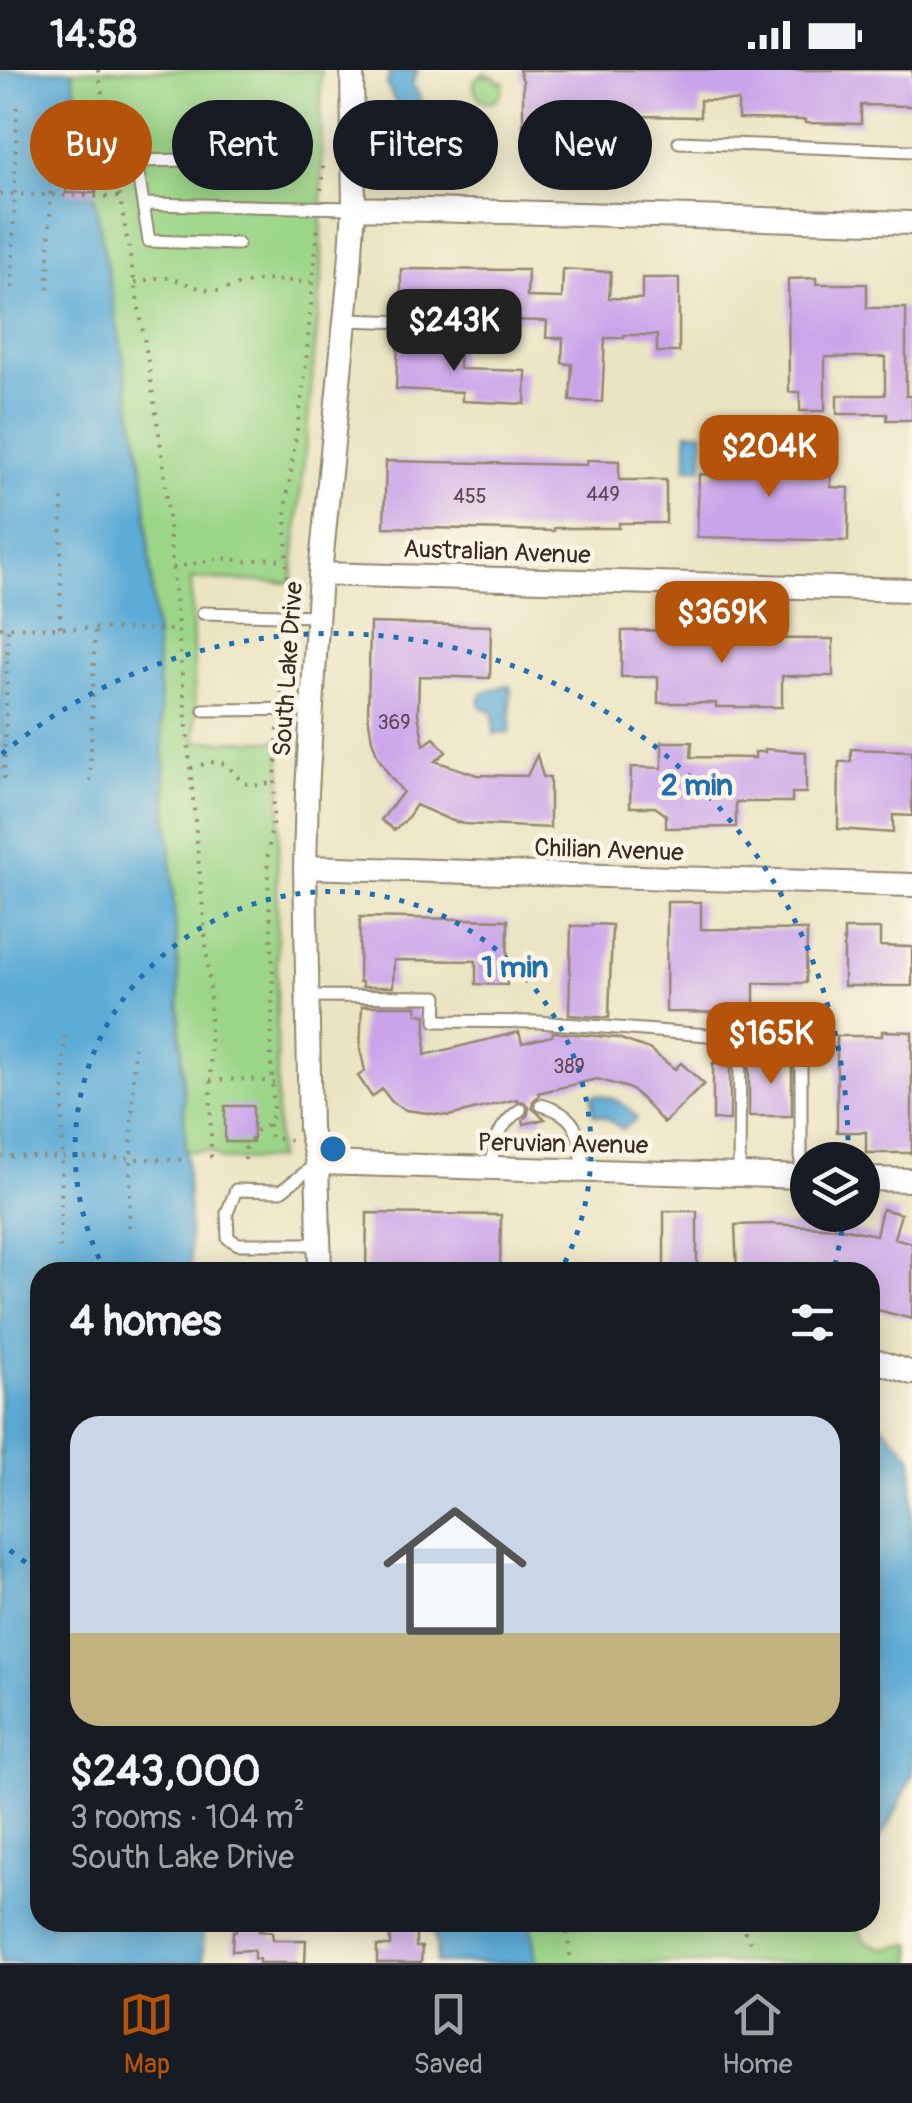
<!DOCTYPE html>
<html lang="en">
<head>
<meta charset="utf-8">
<style>
	:root { --surface:#171b24; --page:#20242c; --text:#f1f3f6; --muted:#9ea1a6; --line:#363941; --accent:#b45309 }
	body { margin:0; font-family:Pangolin,sans-serif; background:var(--page); color:var(--text); height:100vh; display:flex; flex-direction:column; font-size:38px; white-space:nowrap }
	* { box-sizing:border-box; margin:0 }
	p { font-size:32px; color:var(--muted) }
	.icon { flex:none; width:55px; height:55px; fill:none; stroke:currentColor; stroke-width:2; stroke-linecap:round; stroke-linejoin:round }
	.map { position:relative; flex:1; overflow:hidden }
	.sheet { position:absolute; left:30px; top:1192px; width:850px; height:670px; display:flex; flex-direction:column; background:var(--surface); border-radius:30px; box-shadow:0 5px 25px #0003 }
	.sheet>* { flex:none }
	.guide { position:absolute; left:30px; top:30px; width:852px; height:90px; display:flex; gap:20px }
	.controls { position:absolute; left:790px; top:1072px; display:grid; gap:20px }
	.controls a { display:grid; place-items:center; width:90px; height:90px; border-radius:50%; background:var(--surface); box-shadow:0 5px 25px #0003; font-size:50px }
	.price { position:absolute; translate:-50% -85px; padding:0 22px; border-radius:20px; background:var(--accent); color:#fff; font-size:32px; line-height:65px; filter:drop-shadow(0 2px 5px #0008) }
	.price::after { content:''; position:absolute; left:50%; top:60px; width:30px; height:22px; margin-left:-15px; background:inherit; clip-path:polygon(0 0,100% 0,50% 100%) }
	.price.current { background:#222; color:#fff }
	ul { padding:0; list-style:none }
	li { display:grid; align-content:center; gap:20px; height:530px; padding:0 40px }
	li span { display:grid; place-items:center; height:310px; border-radius:30px; color:#555 }
	li>.icon { margin-inline-start:auto }
	span .icon { width:180px; height:180px; fill:#fffc; stroke-width:1 }
	li b { font-size:42px }
	h2 { display:flex; justify-content:space-between; align-items:center; height:120px; padding:0 40px; font-size:42px }
	.tag { padding:0 35px; border-radius:45px; background:var(--surface); box-shadow:0 5px 25px #0003; font-size:35px; line-height:90px }
	.tag.current { background:var(--accent); color:#fff }
	.status { display:flex; justify-content:space-between; align-items:center; height:70px; padding:0 50px; background:var(--surface); direction:ltr }
	.status svg { height:28px; fill:currentColor }
	.menu { display:flex; justify-content:space-around; align-items:center; height:140px; border-top:2px solid var(--line); background:var(--surface); font-size:28px; color:var(--muted) }
	.menu a { display:grid; justify-items:center; gap:5px }
	.menu .current { color:var(--accent) }
	.map>svg:first-child { display:block }
</style>
</head>
<body>
<div class="status"><b>14:58</b><svg viewBox="0 0 49 12"><path d="M0 12V9h3v3zM5 12V6h3v6zM10 12V3h3v9zM15 12V0h3v12zM26 1h20v11H26zM47 4h2v5h-2z"/></svg></div>
<div class="map">
<svg width="912" height="1893" viewBox="0 0 912 1893">
	<rect width="100%" height="100%" fill="#fcf5e5"/>
	<filter id="ink" filterUnits="userSpaceOnUse"><feTurbulence type="fractalNoise" baseFrequency=".01" numOctaves="2"/><feDisplacementMap in="SourceGraphic" scale="20" xChannelSelector="R" yChannelSelector="G"/><feConvolveMatrix kernelMatrix="1 2 1 2 8 2 1 2 1" color-interpolation-filters="sRGB"/></filter>
	<filter id="wash" filterUnits="userSpaceOnUse"><feTurbulence type="fractalNoise" baseFrequency=".0048" numOctaves="4" result="noise"/><feDisplacementMap in="SourceGraphic" scale="40" xChannelSelector="R" yChannelSelector="G"/><feGaussianBlur stdDeviation="2.25" result="paint"/><feColorMatrix in="noise" values="0 0 0 0 0 0 0 0 0 0 0 0 0 0 0 0 0 1.4 0 .05"/><feComposite in="paint" operator="in"/></filter>
	<g filter="url(#wash)">
		<rect width="100%" height="100%" fill="#ebe4c2"/>
		<!-- green -->
		<path fill="#9bd588" stroke="#6b8053" stroke-width="2.5" d="M 72,0 L 321,0 L 322,208 L 292,513 L 191,509 L 196,671 L 280,671 L 282,703 L 277,806 L 277,1089 L 222,1090 L 211,1081 L 186,1081 L 177,878 L 144,406 Z
			M 486,2 L 484,6 L 493,6 L 499,12 L 503,11 C 504,22 501,28 490,32 L 480,29 L 474,20 L 475,9 Z
			M 531,1853 L 857,1853 L 864,1871 L 885,1879 L 912,1874 L 912,1893 L 536,1893 Z"/>
		<!-- water -->
		<path fill="#5dacd7" stroke="#4c6b7a" stroke-width="2.5" d="M 0,0 L 72,0 L 144,406 L 177,878 L 191,1202 L 40,1202 L 40,1852 L 208,1853 L 203,1864 L 203,1893 L 0,1893 Z
			M 390,0 L 418,0 L 412,13 L 422,31 L 419,36 L 405,43 L 399,41 L 387,14 Z
			M 687,362 L 703,362 L 703,398 L 687,398 Z
			M 507,615 L 511,618 L 510,663 L 494,664 L 493,642 L 480,637 L 480,628 L 483,623 Z
			M 595,1025 C 613,1027 628,1034 637,1049 L 622,1059 L 606,1048 L 593,1044 L 592,1027 Z
			M 870,1344 L 901,1374 L 912,1388 L 912,1705 L 891,1752 L 870,1781 Z
			M 428,1853 L 531,1853 L 536,1893 L 436,1893 C 437,1878 437,1865 428,1853 Z"/>
		<g id="blocks">
			<!-- building -->
			<path fill="#caa4ea" d="M 519,0 L 912,0 L 912,36 L 861,35 L 861,54 L 805,53 L 805,50 L 738,49 L 738,31 L 700,30 L 700,47 L 632,46 L 632,78 L 523,77 L 523,11 Z
				M 66,97 L 96,97 L 96,123 L 66,123 Z
				M 401,199 L 528,200 L 527,227 L 562,228 L 563,199 L 611,202 L 609,228 L 642,229 L 642,208 L 679,208 L 679,282 L 657,282 L 657,265 L 624,265 L 624,268 L 605,268 L 602,332 L 570,331 L 572,294 L 562,293 L 563,268 L 546,268 L 547,251 L 498,250 L 499,239 L 401,238 Z
				M 816,208 L 816,214 L 867,214 L 867,238 L 906,238 L 906,326 L 912,326 L 912,350 L 887,350 L 887,344 L 837,344 L 837,325 L 885,325 L 885,287 L 825,287 L 825,341 L 800,341 L 800,322 L 789,322 L 788,209 Z
				M 398,269 L 460,271 L 459,299 L 526,301 L 525,334 L 462,331 L 462,322 L 396,319 Z
				M 716,377 L 779,379 L 778,401 L 831,402 L 831,417 L 849,418 L 848,471 L 697,467 L 699,404 L 715,405 Z
				M 587,390 L 619,391 L 619,410 L 666,410 L 666,453 L 619,453 L 619,458 L 554,458 L 554,461 L 384,457 L 386,391 L 587,395 Z
				M 370,553 L 491,556 L 490,608 L 419,606 L 418,644 L 424,675 L 434,668 L 446,682 L 435,691 L 477,705 L 527,706 L 537,685 L 543,707 L 550,707 L 550,758 L 464,754 L 450,750 L 416,735 L 406,750 L 394,760 L 381,750 L 403,722 L 389,705 L 378,687 L 372,670 L 368,645 Z
				M 687,560 L 687,568 L 833,569 L 833,606 L 782,606 L 782,637 L 716,637 L 716,633 L 658,633 L 658,607 L 621,607 L 622,561 Z
				M 662,672 L 692,672 L 691,687 L 755,688 L 755,682 L 765,682 L 765,679 L 806,682 L 806,723 L 792,723 L 792,732 L 736,732 L 736,757 L 666,758 L 666,745 L 655,737 L 630,737 L 631,697 L 662,698 Z
				M 851,679 L 912,681 L 912,746 L 893,745 L 893,763 L 838,759 L 839,692 L 851,692 Z
				M 667,832 L 701,832 L 701,859 L 807,860 L 806,913 L 754,913 L 754,943 L 666,942 Z
				M 360,847 L 508,850 L 507,915 L 476,914 L 476,891 L 394,890 L 393,917 L 362,917 L 362,912 L 359,912 Z
				M 592,854 L 612,855 L 609,948 L 569,945 L 571,856 L 592,856 Z
				M 844,859 L 880,859 L 880,876 L 912,877 L 912,916 L 844,916 Z
				M 362,936 L 417,936 L 417,944 L 426,945 L 425,985 L 519,962 L 522,973 L 552,966 L 553,962 L 618,968 L 649,979 L 675,999 L 681,993 L 704,1014 L 664,1053 L 636,1023 L 628,1018 L 597,1009 L 538,1023 L 539,1026 L 533,1031 L 532,1038 L 545,1049 L 524,1054 L 523,1050 L 528,1044 L 529,1038 L 524,1032 L 517,1031 L 517,1029 L 449,1046 L 406,1040 L 392,1032 L 382,1019 L 372,1027 L 358,1006 L 365,1001 L 360,979 Z
				M 882,961 L 912,962 L 912,1083 L 866,1083 L 866,1062 L 837,1062 L 837,966 L 882,966 Z
				M 755,987 L 792,987 L 792,1046 L 749,1046 L 749,993 L 755,993 Z
				M 713,993 L 730,993 L 730,1050 L 713,1050 Z
				M 225,1036 L 253,1036 L 253,1072 L 225,1072 Z
				M 882,1139 L 901,1144 L 894,1168 L 912,1173 L 912,1249 L 870,1238 L 870,1202 L 737,1202 L 735,1155 L 771,1154 L 841,1158 L 876,1165 Z
				M 664,1141 L 697,1141 L 697,1202 L 664,1202 Z
				M 367,1143 L 501,1145 L 500,1202 L 366,1200 Z
				M 236,1855 L 259,1856 L 259,1861 L 272,1862 L 273,1870 L 306,1870 L 305,1893 L 259,1893 L 259,1889 L 254,1889 L 254,1880 L 232,1881 L 233,1861 L 236,1861 Z
				M 390,1857 L 416,1857 L 416,1877 L 422,1877 L 421,1893 L 377,1893 L 377,1876 L 390,1876 Z"/>
		</g>
	</g>
	<g filter="url(#ink)">
		<use href="#blocks" fill-opacity="0" stroke="#938770" stroke-width="2.5"/>
		<g fill="none" stroke-linecap="round" stroke-linejoin="round">
			<defs>
				<path id="lane" d="M 679,72 L 912,81
					M 143,134 L 354,138
					M 238,174 L 149,171 L 136,91 L 239,89
					M 346,250 L 471,254
					M 203,543 L 318,546
					M 204,640 L 312,639
					M 307,926 L 437,927 L 436,951 L 539,952 L 708,965 L 790,969 L 798,973 L 801,980 L 801,1107
					M 541,1035 C 580,1045 579,1066 584,1101
					M 315,1095 L 281,1121 L 236,1120 L 227,1143 L 228,1168 L 238,1174 L 319,1174
					M 490,1099 C 494,1074 498,1055 520,1040
					M 739,1105 L 740,967"/>
				<path id="street" d="M 354,138 L 912,153
					M 320,504 L 912,520
					M 305,797 L 912,815
					M 317,1093 L 808,1107
					M 862,1109 L 912,1110
					M 320,1202 L 317,1093 L 310,1059 L 305,797 L 307,721 L 320,504 L 349,211 L 354,138 L 352,0
					M 870,1289 L 912,1303"/>
			</defs>
			<!-- lane casing -->
			<use href="#lane" stroke="#938770" stroke-width="15"/>
			<!-- street casing -->
			<use href="#street" stroke="#938770" stroke-width="26"/>
			<!-- path -->
			<path stroke="#938770" stroke-width="4" stroke-dasharray="2.5 8" stroke-linecap="butt" d="M 98,0 L 149,297 L 163,390 L 210,920 L 211,1087 L 218,1091
				M 321,120 L 323,96
				M 0,124 L 120,127
				M 135,213 L 154,208 L 171,208 L 202,219 L 219,221 L 238,215 L 265,210 L 313,212
				M 12,218 L 17,36
				M 48,219 L 52,67
				M 173,498 L 220,488 L 247,491 L 273,488 L 286,492
				M 287,528 L 286,435 L 305,304 L 318,155
				M 0,557 L 179,560
				M 60,557 L 62,427
				M 281,623 L 285,562
				M 191,698 C 199,696 208,692 216,692 C 239,693 233,727 275,711
				M 4,709 L 8,557
				M 90,711 L 95,559
				M 210,1010 L 250,1009 L 274,1013
				M 269,1054 L 271,1068 L 292,1070
				M 0,1086 L 187,1090
				M 245,1090 L 245,1079 L 257,1060 L 269,1053 L 274,1043 L 271,990 L 273,898 L 267,790 L 273,749 L 278,657
				M 129,1157 L 134,977
				M 60,1178 L 65,958
				M 566,1852 L 571,1893
				M 739,1852 L 754,1877"/>
			<!-- lane -->
			<use href="#lane" stroke="#fff" stroke-width="11"/>
			<!-- street -->
			<use href="#street" stroke="#fff" stroke-width="22"/>
		</g>
	</g>
	<!-- distance rings -->
	<g fill="none" stroke="#1f6fb2" stroke-width="5" stroke-dasharray="5 10">
		<path d="M106 1202A258 258 0 1 1 560 1202"/>
		<path d="M844 1146A515 515 0 0 1 834 1199M38 1501A515 515 0 0 1 2 1474M2 684A515 515 0 0 1 848 1088"/>
	</g>
	<g text-anchor="middle" stroke-width="9" stroke-linejoin="round" paint-order="stroke">
		<!-- number labels -->
		<g font-size="20" fill="#5f4851">
			<text x="603" y="431">449</text>
			<text x="470" y="433">455</text>
			<text x="394" y="659">369</text>
			<text x="569" y="1003">389</text>
		</g>
		<!-- street labels -->
		<g font-size="25" fill="#3b2a1e" stroke="#fcf5e5">
			<text transform="translate(497 481) rotate(2)" y="9">Australian Avenue</text>
			<text transform="translate(287 599) rotate(-86)" y="9">South Lake Drive</text>
			<text transform="translate(609 779) rotate(2)" y="9">Chilian Avenue</text>
			<text transform="translate(563 1073) rotate(1)" y="9">Peruvian Avenue</text>
		</g>
	</g>
	<circle cx="333" cy="1079" r="15" fill="#1f6fb2" stroke="#fcf5e5" stroke-width="5"/>
	<g font-size="30" text-anchor="middle" font-weight="bold" fill="#1f6fb2" stroke="#fcf5e5" stroke-width="9" stroke-linejoin="round" paint-order="stroke">
		<text x="697" y="725">2 min</text>
		<text x="515" y="907">1 min</text>
	</g>
</svg>
<div class="controls">
<a><svg class="icon" aria-label="layers" viewBox="0 0 24 24"><path d="M12 4l9 5-9 5-9-5zM3 14l9 5 9-5"/></svg></a>
</div>
<b class="price current" style="left:454px;top:304px">$243K</b>
<b class="price" style="left:769px;top:430px">$204K</b>
<b class="price" style="left:722px;top:596px">$369K</b>
<b class="price" style="left:771px;top:1017px">$165K</b>
<div class="guide">
<a class="tag current">Buy</a>
<a class="tag">Rent</a>
<a class="tag">Filters</a>
<a class="tag">New</a>
</div>
<section class="sheet">
<h2>4 homes<svg class="icon" aria-label="filters" viewBox="0 0 24 24"><path d="M4 7h16M4 17h16"/><circle cx="9" cy="7" r="2"/><circle cx="15" cy="17" r="2"/></svg></h2>
<ul>
<li><span style="background:linear-gradient(#c9d6e8 70%,#c2b280 0)"><svg class="icon" aria-label="home" viewBox="0 0 24 24"><path d="M3 11l9-7 9 7M6 9v11h12V9"/></svg></span><div><b>$243,000</b><p>3 rooms · 104 m²</p><p>South Lake Drive</p></div></li>
</ul>
</section>
</div>
<nav class="menu">
<a class="current"><svg class="icon" aria-label="map" viewBox="0 0 24 24"><path d="M3 6l6-2 6 2 6-2v14l-6 2-6-2-6 2zM9 4v14M15 6v14"/></svg>Map</a>
<a><svg class="icon" aria-label="saved" viewBox="0 0 24 24"><path d="M7 4h10v16l-5-4-5 4z"/></svg>Saved</a>
<a><svg class="icon" aria-label="home" viewBox="0 0 24 24"><path d="M3 11l9-7 9 7M6 9v11h12V9"/></svg>Home</a>
</nav>
</body>
</html>
